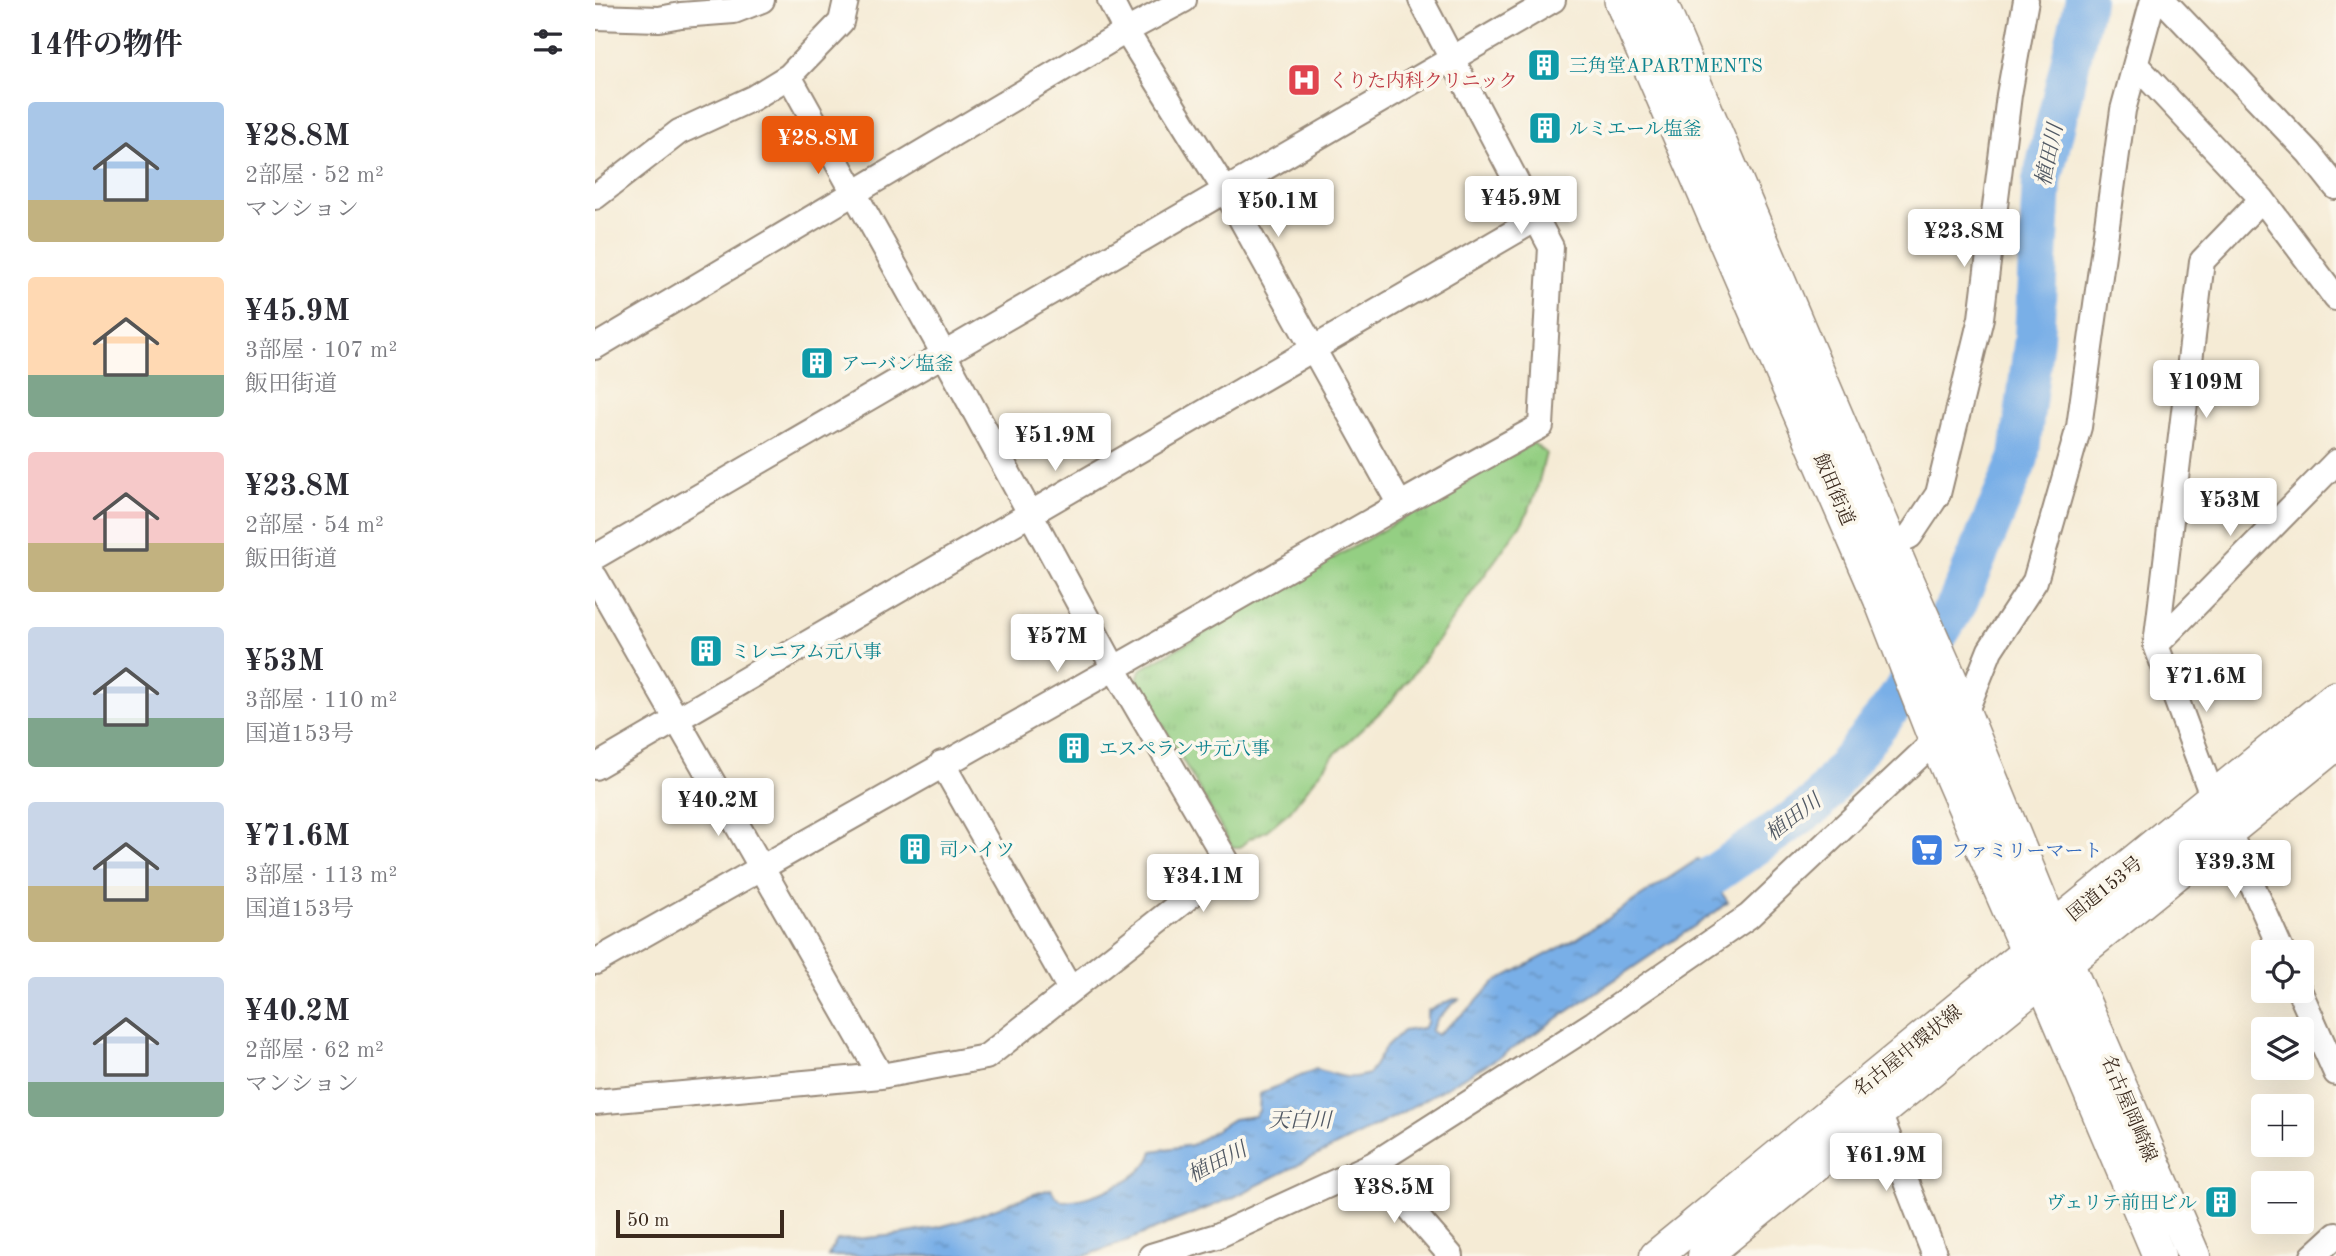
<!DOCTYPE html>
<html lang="ja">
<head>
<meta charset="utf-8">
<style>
	:root { --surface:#fff; --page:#f2f2f3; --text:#2b2b33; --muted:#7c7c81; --accent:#ea580c }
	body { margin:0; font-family:"Old Standard TT","Noto Serif JP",serif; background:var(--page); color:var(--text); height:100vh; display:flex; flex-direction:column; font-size:26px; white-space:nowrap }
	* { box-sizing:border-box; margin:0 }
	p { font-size:23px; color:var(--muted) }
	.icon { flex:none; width:38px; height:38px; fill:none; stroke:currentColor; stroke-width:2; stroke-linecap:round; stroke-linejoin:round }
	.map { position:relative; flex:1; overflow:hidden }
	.sheet { display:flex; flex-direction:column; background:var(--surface); width:595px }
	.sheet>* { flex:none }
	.tools { position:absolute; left:1656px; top:940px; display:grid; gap:14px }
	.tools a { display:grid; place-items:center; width:63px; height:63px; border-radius:7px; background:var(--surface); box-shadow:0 7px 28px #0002; font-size:35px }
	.scale { position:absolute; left:21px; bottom:18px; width:168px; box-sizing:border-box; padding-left:7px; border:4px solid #3b2a1e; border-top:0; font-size:19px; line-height:24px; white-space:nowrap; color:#3b2a1e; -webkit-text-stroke:5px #fbf7ec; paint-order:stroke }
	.price { position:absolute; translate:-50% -60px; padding:0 16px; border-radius:7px; background:#fff; color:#222; font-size:23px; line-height:46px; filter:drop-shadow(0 2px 4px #0008) }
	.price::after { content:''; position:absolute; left:50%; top:42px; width:21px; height:16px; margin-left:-10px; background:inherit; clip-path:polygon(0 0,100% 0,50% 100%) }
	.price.selected { background:var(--accent); color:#fff }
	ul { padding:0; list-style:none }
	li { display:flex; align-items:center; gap:21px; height:175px; padding:0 28px }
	li span { display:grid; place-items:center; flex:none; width:196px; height:140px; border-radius:7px; color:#555 }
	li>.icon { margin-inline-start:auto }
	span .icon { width:84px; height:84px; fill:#fffc; stroke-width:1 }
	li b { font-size:30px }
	h2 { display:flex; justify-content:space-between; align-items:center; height:84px; padding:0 28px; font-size:30px }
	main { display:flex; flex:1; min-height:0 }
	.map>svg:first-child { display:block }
</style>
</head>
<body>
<main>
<section class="sheet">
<h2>14件の物件<svg class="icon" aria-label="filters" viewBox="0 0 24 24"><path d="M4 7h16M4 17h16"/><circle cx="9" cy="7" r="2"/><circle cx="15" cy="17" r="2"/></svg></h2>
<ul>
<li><span style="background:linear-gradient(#a9c7e8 70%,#c2b280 0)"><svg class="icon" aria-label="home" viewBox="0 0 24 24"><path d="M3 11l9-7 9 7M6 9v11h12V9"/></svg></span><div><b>¥28.8M</b><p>2部屋 · 52 m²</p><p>マンション</p></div></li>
<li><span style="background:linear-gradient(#ffd9b3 70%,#7fa58c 0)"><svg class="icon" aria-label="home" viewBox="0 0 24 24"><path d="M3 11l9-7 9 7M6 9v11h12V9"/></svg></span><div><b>¥45.9M</b><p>3部屋 · 107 m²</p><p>飯田街道</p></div></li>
<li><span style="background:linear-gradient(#f6c9c9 65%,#c2b280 0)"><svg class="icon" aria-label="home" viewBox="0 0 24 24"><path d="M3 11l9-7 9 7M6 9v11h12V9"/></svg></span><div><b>¥23.8M</b><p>2部屋 · 54 m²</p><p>飯田街道</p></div></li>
<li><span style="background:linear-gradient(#c9d6e8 65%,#7fa58c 0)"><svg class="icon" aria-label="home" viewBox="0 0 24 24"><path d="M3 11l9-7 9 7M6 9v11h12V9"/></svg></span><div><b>¥53M</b><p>3部屋 · 110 m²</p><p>国道153号</p></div></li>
<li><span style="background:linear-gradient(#c9d6e8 60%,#c2b280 0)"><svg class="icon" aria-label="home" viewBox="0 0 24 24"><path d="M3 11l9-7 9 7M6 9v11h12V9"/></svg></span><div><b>¥71.6M</b><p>3部屋 · 113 m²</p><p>国道153号</p></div></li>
<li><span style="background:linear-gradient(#c9d6e8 75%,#7fa58c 0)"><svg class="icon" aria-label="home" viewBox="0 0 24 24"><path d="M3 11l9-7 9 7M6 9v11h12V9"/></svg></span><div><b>¥40.2M</b><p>2部屋 · 62 m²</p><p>マンション</p></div></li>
</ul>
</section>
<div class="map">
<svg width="1741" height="1256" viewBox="0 0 1741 1256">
	<defs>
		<pattern id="grass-tufts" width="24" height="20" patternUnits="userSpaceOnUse" patternTransform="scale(1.75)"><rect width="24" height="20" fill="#94cf83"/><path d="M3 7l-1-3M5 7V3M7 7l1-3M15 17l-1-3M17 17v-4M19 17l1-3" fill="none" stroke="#80b271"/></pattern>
		<pattern id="water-ripples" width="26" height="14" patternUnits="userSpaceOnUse" patternTransform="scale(1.75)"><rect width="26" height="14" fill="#79afe7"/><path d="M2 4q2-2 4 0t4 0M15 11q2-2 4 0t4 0" fill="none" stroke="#648fbb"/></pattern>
	</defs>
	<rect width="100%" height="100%" fill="#fbf7ec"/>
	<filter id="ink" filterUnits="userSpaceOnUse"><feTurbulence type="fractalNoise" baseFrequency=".0143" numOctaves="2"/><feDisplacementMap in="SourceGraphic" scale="14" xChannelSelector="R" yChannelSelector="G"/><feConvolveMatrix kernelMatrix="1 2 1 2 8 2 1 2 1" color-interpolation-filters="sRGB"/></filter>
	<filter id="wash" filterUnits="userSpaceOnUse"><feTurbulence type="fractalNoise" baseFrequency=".00686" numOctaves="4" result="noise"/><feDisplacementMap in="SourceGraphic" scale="28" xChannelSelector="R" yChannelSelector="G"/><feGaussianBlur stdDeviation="1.57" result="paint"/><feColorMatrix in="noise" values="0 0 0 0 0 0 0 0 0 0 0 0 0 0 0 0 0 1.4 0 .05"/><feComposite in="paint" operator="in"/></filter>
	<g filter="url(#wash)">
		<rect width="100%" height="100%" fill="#f5ebd5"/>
		<!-- grass -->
		<path fill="url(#grass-tufts)" stroke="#687c50" stroke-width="2" d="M 938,443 L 951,453 L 941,493 L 929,520 L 819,673 L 794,704 L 739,755 L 695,811 L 671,831 L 654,839 L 645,847 L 637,847 L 542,680 L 545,670 Z"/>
		<!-- water -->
		<path fill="url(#water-ripples)" stroke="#5a6c82" stroke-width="2" d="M 1103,859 L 1133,902 L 1119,913 L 908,1055 L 797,1118 L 637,1198 L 521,1245 L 490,1256 L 233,1256 L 242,1240 C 281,1238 321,1234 359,1223 C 392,1213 423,1198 456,1189 L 460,1196 L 468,1201 C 495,1200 551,1180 558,1151 L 597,1145 L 638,1119 L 660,1116 L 664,1111 L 665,1094 L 721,1069 C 743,1075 751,1081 774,1074 L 790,1048 L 808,1031 L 828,1028 L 832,1023 L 832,1011 L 859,999 L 864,999 C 852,1009 843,1016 836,1031 L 842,1035 L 875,1008 L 900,982 L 981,939 Z"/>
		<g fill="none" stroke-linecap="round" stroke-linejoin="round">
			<!-- river -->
			<path stroke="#79afe7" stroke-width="40" d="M 1071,907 L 1221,804 L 1302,700 L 1362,604 L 1424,458 L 1439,338 L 1447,181 L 1490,0"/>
		</g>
	</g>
	<g filter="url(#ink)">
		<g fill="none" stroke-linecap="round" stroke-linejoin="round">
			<defs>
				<path id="minor" d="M 515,0 L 531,31 L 630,190 L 804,503
					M 1568,0 L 1714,153 L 1741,187
					M 0,17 L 64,19 L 86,15 L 139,11 L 167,0
					M 1541,65 L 1667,199 L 1741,298
					M 0,197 L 84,132 L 158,98 L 194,76
					M 0,347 L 531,31 L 589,0
					M 1295,545 L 1315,536 L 1343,494 L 1386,318 L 1414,95 L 1431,0
					M 0,557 L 958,0
					M 0,577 L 286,1076
					M 1561,645 L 1741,462
					M 1368,718 L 1395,650 L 1440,581 L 1484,427 L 1528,110 L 1558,0
					M 347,763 L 475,989
					M 0,767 L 943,218
					M 1618,798 L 1561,645 L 1607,261 L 1667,199
					M 1633,830 L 1687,952
					M 0,962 C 172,863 345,766 518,669 C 661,588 802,504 946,426 L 956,247 L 826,0
					M 1704,990 L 1741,1073
					M 0,1102 L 286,1076 L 391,1057 L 634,865 L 519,668 L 340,338 L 194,76 L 246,22 L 251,0
					M 1284,1113 L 1340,1256
					M 777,1165 L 856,1256
					M 556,1256 L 622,1236 L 777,1165 L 999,1023 L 1154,916 L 1342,739
					M 1718,1256 L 1741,1235"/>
				<path id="major" d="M 1471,960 L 1599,1256
					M 1061,1256 L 1433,951
					M 1109,1256 L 1447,980 L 1564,1256"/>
				<path id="highway" d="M 1028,0 L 1287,598 L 1342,739 L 1447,980 L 1741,741
					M 1062,0 L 1306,573 L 1353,679 L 1456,931 L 1471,960
					M 1439,946 L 1741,700"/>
			</defs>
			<!-- minor casing -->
			<use href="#minor" stroke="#988a7a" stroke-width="28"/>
			<!-- major casing -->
			<use href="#major" stroke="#988a7a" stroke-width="35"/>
			<!-- highway casing -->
			<use href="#highway" stroke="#988a7a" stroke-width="40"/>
			<!-- minor -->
			<use href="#minor" stroke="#fff" stroke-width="24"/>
			<!-- major -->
			<use href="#major" stroke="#fff" stroke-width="32"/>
			<!-- highway -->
			<use href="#highway" stroke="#fff" stroke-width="37"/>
		</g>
	</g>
	<!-- icons -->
	<defs>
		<symbol id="building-square" viewBox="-11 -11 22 22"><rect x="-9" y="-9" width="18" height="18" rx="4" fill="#0f9aa8" stroke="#fbf7ec"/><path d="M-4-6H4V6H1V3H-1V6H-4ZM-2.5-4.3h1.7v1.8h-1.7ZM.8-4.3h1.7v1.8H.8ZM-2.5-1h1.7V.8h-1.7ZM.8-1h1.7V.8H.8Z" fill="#fff"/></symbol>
		<symbol id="hospital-square" viewBox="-11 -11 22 22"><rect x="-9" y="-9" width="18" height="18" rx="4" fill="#e0444e" stroke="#fbf7ec"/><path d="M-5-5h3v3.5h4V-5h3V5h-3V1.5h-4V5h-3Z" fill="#fff"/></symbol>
		<symbol id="supermarket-square" viewBox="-11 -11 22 22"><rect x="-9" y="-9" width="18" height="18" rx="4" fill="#3f7fe0" stroke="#fbf7ec"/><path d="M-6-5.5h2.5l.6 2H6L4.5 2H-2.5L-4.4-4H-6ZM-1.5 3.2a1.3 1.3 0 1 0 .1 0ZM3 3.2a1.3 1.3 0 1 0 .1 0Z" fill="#fff"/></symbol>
	</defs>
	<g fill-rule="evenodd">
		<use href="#building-square" x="930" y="46" width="38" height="38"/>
		<use href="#hospital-square" x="690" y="61" width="38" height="38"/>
		<use href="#building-square" x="931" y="109" width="38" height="38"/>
		<use href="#building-square" x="203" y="344" width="38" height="38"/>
		<use href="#building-square" x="92" y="632" width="38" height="38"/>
		<use href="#building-square" x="460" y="729" width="38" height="38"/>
		<use href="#building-square" x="301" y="830" width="38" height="38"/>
		<use href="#supermarket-square" x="1313" y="831" width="38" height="38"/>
		<use href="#building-square" x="1607" y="1183" width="38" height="38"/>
	</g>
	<g text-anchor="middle" stroke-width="7" stroke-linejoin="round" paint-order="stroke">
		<!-- culture labels -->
		<g font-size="19" fill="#0d838f" stroke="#fbf7ec" text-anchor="start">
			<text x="974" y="72">三角堂APARTMENTS</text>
			<text x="974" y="135">ルミエール塩釜</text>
			<text x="246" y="370">アーバン塩釜</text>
			<text x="136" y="658">ミレニアム元八事</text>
			<text x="504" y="755">エスペランサ元八事</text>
			<text x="344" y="856">司ハイツ</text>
			<text x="1602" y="1209" text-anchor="end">ヴェリテ前田ビル</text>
		</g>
		<!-- health labels -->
		<g font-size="19" fill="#be3a42" stroke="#fbf7ec" text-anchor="start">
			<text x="734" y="87">くりた内科クリニック</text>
		</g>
		<!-- street labels -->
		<g font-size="19" fill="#3b2a1e" stroke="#fbf7ec">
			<text transform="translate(1240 489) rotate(67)" y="7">飯田街道</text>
			<text transform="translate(1509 888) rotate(-39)" y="7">国道153号</text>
			<text transform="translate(1312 1050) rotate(-39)" y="7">名古屋中環状線</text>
			<text transform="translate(1535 1108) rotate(67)" y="7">名古屋岡崎線</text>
		</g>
		<!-- shop labels -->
		<g font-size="19" fill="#366cbe" stroke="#fbf7ec" text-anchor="start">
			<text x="1356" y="857">ファミリーマート</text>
		</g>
		<!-- water labels -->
		<g font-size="21" font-style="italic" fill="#515964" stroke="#fbf7ec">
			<text transform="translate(1454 155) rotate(-78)" y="7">植田川</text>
			<text transform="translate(1198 817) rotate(-37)" y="7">植田川</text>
			<text x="705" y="1127">天白川</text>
			<text transform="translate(622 1162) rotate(-27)" y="7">植田川</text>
		</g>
	</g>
</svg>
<div class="tools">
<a><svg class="icon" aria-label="locate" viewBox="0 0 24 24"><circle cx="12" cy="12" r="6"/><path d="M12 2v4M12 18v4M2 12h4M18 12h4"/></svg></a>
<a><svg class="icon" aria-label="layers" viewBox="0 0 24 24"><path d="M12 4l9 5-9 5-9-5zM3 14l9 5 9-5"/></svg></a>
<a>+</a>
<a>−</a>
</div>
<div class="scale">50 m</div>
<b class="price selected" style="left:223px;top:176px">¥28.8M</b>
<b class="price" style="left:926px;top:236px">¥45.9M</b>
<b class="price" style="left:683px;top:239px">¥50.1M</b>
<b class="price" style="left:1369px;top:269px">¥23.8M</b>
<b class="price" style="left:1611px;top:420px">¥109M</b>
<b class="price" style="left:460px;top:473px">¥51.9M</b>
<b class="price" style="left:1635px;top:538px">¥53M</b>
<b class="price" style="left:462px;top:674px">¥57M</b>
<b class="price" style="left:1611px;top:714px">¥71.6M</b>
<b class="price" style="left:123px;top:838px">¥40.2M</b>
<b class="price" style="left:1640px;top:900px">¥39.3M</b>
<b class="price" style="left:608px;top:914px">¥34.1M</b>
<b class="price" style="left:1291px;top:1193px">¥61.9M</b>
<b class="price" style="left:799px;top:1225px">¥38.5M</b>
</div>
</main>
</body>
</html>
